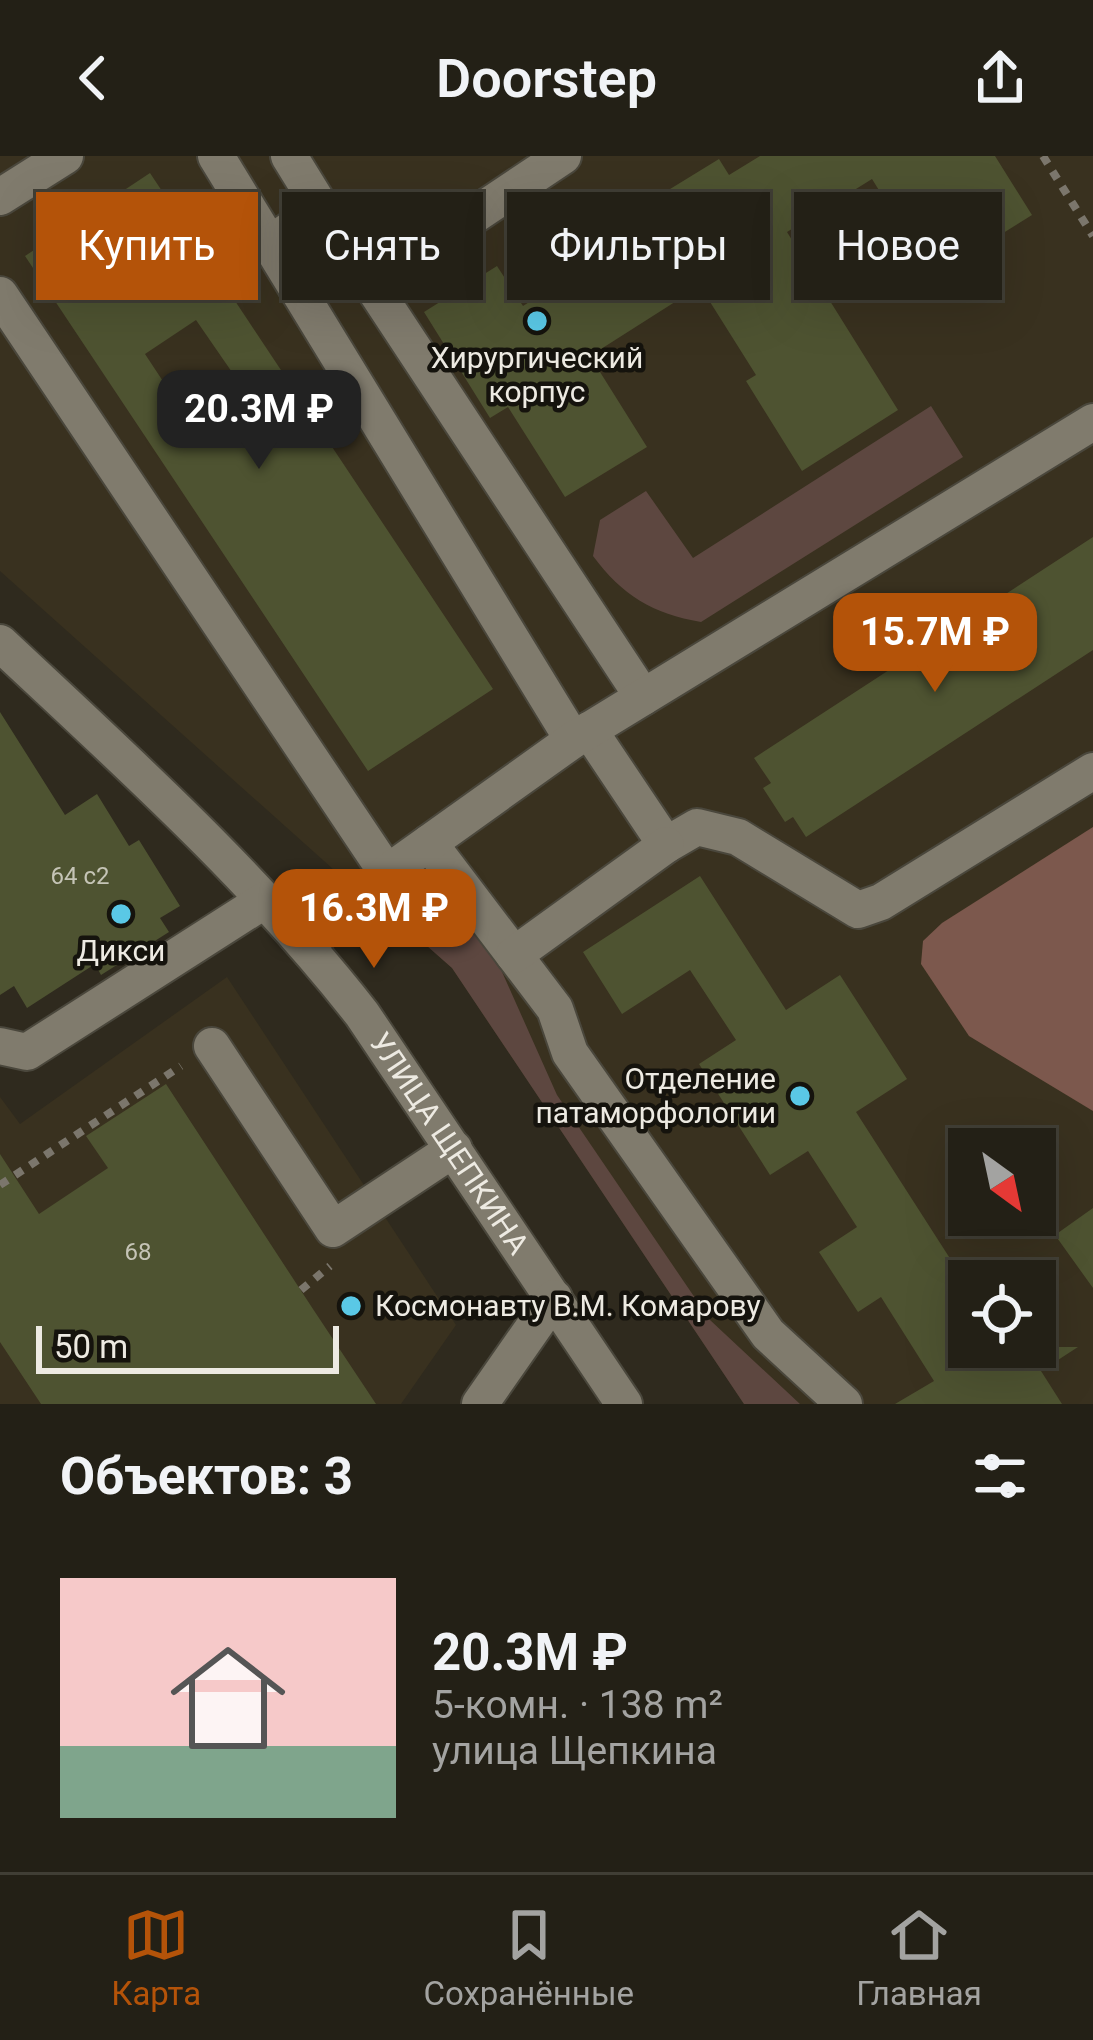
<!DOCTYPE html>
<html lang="ru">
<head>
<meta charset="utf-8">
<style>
	:root { --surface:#232016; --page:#2f2d23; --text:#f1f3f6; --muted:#a3a3a1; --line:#403e35; --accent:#b45309 }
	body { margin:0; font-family:Roboto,sans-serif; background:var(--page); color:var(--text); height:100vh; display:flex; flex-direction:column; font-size:45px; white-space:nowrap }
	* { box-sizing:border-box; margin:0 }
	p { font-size:39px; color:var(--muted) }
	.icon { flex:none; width:66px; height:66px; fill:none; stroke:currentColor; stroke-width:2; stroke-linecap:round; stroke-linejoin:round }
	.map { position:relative; height:1248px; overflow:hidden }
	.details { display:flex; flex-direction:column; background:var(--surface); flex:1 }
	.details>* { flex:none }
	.top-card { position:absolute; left:36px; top:36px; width:1023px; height:108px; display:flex; gap:24px }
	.needle { width:78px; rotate:147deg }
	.tools { position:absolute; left:948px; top:972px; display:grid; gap:24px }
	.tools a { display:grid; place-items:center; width:108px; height:108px; border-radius:0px; background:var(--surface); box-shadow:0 12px 48px #0002,0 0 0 3px var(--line); font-size:60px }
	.scale { position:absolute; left:36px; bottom:30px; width:303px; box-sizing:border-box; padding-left:12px; border:6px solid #edeae2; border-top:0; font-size:33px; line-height:42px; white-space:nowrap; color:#edeae2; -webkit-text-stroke:9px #15130d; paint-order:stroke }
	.price { position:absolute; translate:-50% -102px; padding:0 27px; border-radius:24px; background:var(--accent); color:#fff; font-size:39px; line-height:78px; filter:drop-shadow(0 3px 6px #0008) }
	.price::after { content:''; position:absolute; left:50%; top:72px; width:36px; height:27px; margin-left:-18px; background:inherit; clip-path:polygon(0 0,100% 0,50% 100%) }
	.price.on { background:#222; color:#fff }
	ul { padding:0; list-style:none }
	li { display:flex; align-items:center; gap:36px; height:300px; padding:0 60px }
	li span { display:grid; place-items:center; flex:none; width:336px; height:240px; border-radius:0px; color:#555 }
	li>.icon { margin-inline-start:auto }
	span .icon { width:144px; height:144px; fill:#fffc; stroke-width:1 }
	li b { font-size:51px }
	h2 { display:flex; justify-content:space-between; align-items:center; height:144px; padding:0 60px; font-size:51px }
	.pill { padding:0 42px; border-radius:0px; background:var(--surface); box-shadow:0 12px 48px #0002,0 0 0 3px var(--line); font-size:42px; line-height:108px }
	.pill.on { background:var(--accent); color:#fff }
	header { display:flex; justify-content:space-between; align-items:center; height:156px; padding:0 60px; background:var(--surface); font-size:54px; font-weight:600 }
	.tab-bar { display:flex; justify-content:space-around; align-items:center; height:168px; border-top:3px solid var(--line); background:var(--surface); font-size:33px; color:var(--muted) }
	.tab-bar a { display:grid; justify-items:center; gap:6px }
	.tab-bar .on { color:var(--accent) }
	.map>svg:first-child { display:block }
</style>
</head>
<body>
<header><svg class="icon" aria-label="back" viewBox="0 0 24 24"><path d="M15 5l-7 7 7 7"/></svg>Doorstep<svg class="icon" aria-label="share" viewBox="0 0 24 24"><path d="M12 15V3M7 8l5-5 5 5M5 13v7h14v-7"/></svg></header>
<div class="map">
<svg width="1093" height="1248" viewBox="0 0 1093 1248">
	<rect width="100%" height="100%" fill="#2f2a1e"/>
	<!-- built -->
	<path fill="#39311f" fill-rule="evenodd" d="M 0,0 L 1093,0 L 1093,1248 L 744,1248 L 452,812 L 377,746 L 365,723 L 343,722 L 0,415 ZM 969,993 L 1035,993 L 1035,1059 L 969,1059 ZM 969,1125 L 1035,1125 L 1035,1191 L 969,1191 Z
		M 227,821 L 456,1169 L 401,1248 L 0,1248 L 0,941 L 20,968 Z"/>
	<!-- green -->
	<path fill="#5d4740" d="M 931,250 L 963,301 L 701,466 C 653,458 622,439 593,400 L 600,364 L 646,335 L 693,402 Z
		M 413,709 L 486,780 L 557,939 L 710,1164 L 800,1248 L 744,1248 L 452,812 L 384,752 L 386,739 Z"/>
	<!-- forest -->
	<path fill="#7c584d" d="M 1093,671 L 1093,955 L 969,880 L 921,808 L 923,785 L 942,767 Z"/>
	<!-- building -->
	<path fill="#4e5331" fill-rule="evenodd" d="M 760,0 L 995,0 L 1032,59 L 933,121 L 872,23 L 787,76 L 898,254 L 802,315 L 746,225 L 756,219 L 700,130 L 590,200 L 647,291 L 565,341 L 508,251 L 490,262 L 424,156 L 497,110 L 523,150 L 655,66 L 644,49 L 719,3 L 729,19 Z
		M 150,17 L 493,533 L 368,615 L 25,100 ZM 196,164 L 236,222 L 184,257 L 145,198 Z
		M 1093,381 L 1093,494 L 806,681 L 793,661 L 785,666 L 763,632 L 771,627 L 754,602 Z
		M 0,556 L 65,659 L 97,638 L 129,690 L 139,684 L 180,750 L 160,762 L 169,776 L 101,819 L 95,808 L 27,852 L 14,830 L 0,839 Z
		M 700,720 L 786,854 L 840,819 L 907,923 L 856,956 L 969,1132 L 969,1191 L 1078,1191 L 1041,1215 L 1062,1248 L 895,1248 L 934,1225 L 881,1141 L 858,1156 L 819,1096 L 857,1071 L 808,995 L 770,1019 L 699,908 L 736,884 L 690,814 L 622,858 L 583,796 Z
		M 166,928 L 311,1150 L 376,1248 L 41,1248 L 0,1186 L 0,998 L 39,1058 L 108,1012 L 86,980 Z
		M 1093,1052 L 1093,1132 L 1055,1079 Z"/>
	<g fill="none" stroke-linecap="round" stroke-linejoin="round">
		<defs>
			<g id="minor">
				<path d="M 216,0 L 573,584"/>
				<path d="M 289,0 L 321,52"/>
				<path d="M 0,41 L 65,0"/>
				<path d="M 270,88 L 321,52 L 643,541"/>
				<path d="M 370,129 L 563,0"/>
				<path d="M 0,139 L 387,717"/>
				<path id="s1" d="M 0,487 C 127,606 255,721 362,858 L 624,1248"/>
				<path d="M 589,574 L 666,689 L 697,671 L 738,681 L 858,754 L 881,746 L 1093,615"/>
				<path d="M 429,687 L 555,853 L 570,897 L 768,1178 L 844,1248"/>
				<path d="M 307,789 L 387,717 L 573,584 L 1093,266"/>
				<path d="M 514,799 L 666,689"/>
				<path d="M 0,890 L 27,896 L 265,744"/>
				<path d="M 212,890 L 333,1073 L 454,993"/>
				<path d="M 480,1248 L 554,1142"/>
			</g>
		</defs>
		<!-- minor casing -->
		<use href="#minor" stroke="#4a473c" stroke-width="40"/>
		<!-- path -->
		<path stroke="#7b766c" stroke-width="8" stroke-dasharray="9 9" stroke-linecap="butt" d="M 1043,0 L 1093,80
			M 0,1029 L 181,910
			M 301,1134 L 330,1110"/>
		<!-- minor -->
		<use href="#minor" stroke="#807b6d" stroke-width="36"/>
	</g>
	<!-- markers -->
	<g fill="#5ac8e6" stroke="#15130d" stroke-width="4.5">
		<circle cx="537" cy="165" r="12"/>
		<circle cx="121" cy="758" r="12"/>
		<circle cx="800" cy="940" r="12"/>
		<circle cx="351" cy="1150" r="12"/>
	</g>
	<g text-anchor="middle" stroke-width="9" stroke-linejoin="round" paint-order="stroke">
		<!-- number labels -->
		<g font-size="24" fill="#c5c4b6">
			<text x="80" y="728">64 с2</text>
			<text x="138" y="1104">68</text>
		</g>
		<!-- poi labels -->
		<g font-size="30" fill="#edeae2" stroke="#15130d">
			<text x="537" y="212">Хирургический<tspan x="537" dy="34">корпус</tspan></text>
			<text x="121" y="805">Дикси</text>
			<text x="776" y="933" text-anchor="end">Отделение<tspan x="776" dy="34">патаморфологии</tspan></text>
			<text x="375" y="1160" text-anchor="start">Космонавту В.М. Комарову</text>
		</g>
		<!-- street labels -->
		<g font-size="30" fill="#edeae2" stroke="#15130d">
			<text dy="10" stroke="none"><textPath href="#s1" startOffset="675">УЛИЦА ЩЕПКИНА</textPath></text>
		</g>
	</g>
</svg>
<div class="tools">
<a><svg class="needle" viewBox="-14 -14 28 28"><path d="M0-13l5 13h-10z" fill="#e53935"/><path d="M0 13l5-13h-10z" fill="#a3a3a1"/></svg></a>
<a><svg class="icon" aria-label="locate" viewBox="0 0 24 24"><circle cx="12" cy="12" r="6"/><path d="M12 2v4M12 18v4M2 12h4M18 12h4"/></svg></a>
</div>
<div class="scale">50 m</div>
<b class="price on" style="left:259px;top:316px">20.3M ₽</b>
<b class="price" style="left:935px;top:539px">15.7M ₽</b>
<b class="price" style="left:374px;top:815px">16.3M ₽</b>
<div class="top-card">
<a class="pill on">Купить</a>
<a class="pill">Снять</a>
<a class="pill">Фильтры</a>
<a class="pill">Новое</a>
</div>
</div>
<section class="details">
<h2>Объектов: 3<svg class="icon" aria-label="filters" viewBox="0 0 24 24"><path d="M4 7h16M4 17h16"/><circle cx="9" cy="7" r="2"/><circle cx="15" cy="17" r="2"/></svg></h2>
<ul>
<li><span style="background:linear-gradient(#f6c9c9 70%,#7fa58c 0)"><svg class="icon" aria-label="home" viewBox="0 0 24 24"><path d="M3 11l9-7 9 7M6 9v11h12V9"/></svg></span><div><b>20.3M ₽</b><p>5-комн. · 138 m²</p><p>улица Щепкина</p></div></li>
</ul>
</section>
<nav class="tab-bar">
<a class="on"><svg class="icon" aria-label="map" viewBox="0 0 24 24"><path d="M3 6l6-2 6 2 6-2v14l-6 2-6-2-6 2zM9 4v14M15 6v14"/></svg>Карта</a>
<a><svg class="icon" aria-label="saved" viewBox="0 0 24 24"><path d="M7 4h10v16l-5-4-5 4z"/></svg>Сохранённые</a>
<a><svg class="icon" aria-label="home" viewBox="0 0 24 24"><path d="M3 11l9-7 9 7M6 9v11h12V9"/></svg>Главная</a>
</nav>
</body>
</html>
